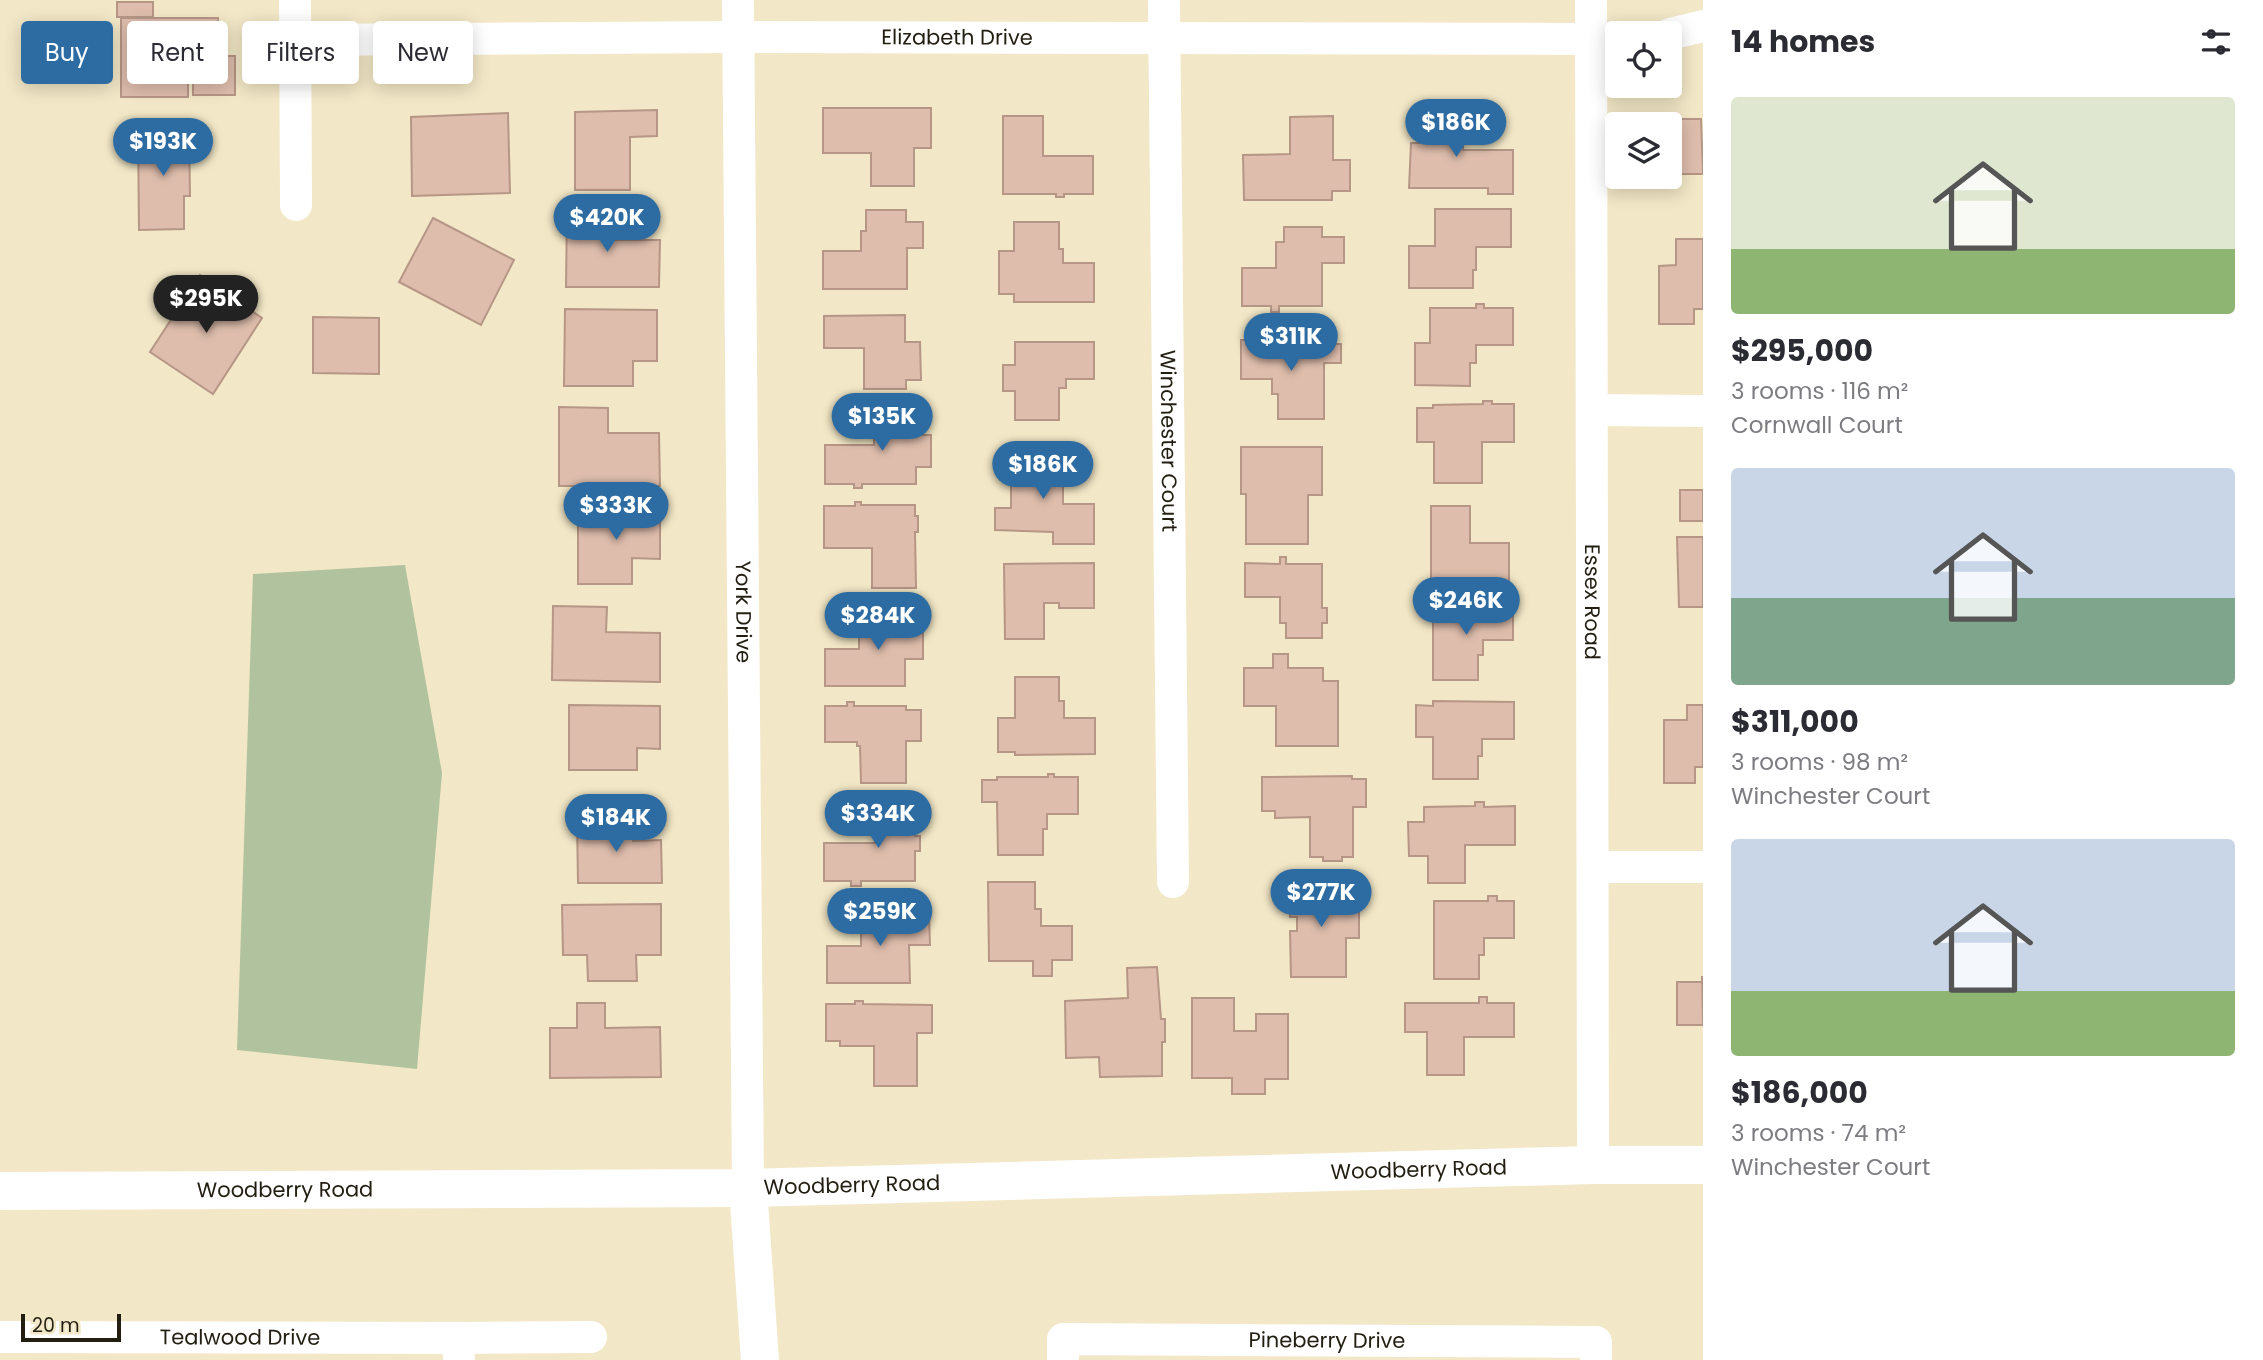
<!DOCTYPE html>
<html lang="en">
<head>
<meta charset="utf-8">
<style>
	:root { --surface:#fff; --page:#f2f2f3; --text:#2b2b33; --muted:#7c7c81; --accent:#2d6ca3 }
	body { margin:0; font-family:Poppins,sans-serif; background:var(--page); color:var(--text); height:100vh; display:flex; flex-direction:column; font-size:26px; white-space:nowrap }
	* { box-sizing:border-box; margin:0 }
	p { font-size:23px; color:var(--muted) }
	.icon { flex:none; width:38px; height:38px; fill:none; stroke:currentColor; stroke-width:2; stroke-linecap:round; stroke-linejoin:round }
	.map { position:relative; flex:1; overflow:hidden }
	.panel { display:flex; flex-direction:column; background:var(--surface); width:560px }
	.panel>* { flex:none }
	.hud { position:absolute; left:21px; top:21px; width:665px; height:63px; display:flex; gap:14px }
	.buttons { position:absolute; left:1605px; top:21px; display:grid; gap:14px }
	.buttons a { display:grid; place-items:center; width:77px; height:77px; border-radius:7px; background:var(--surface); box-shadow:0 4px 18px #0003; font-size:35px }
	.scale { position:absolute; left:21px; bottom:18px; width:100px; box-sizing:border-box; padding-left:7px; border:4px solid #221e12; border-top:0; font-size:19px; line-height:24px; white-space:nowrap; color:#221e12; -webkit-text-stroke:5px #f2e7c6; paint-order:stroke }
	.price { position:absolute; translate:-50% -60px; padding:0 16px; border-radius:24px; background:var(--accent); color:#fff; font-size:23px; line-height:46px; filter:drop-shadow(0 2px 4px #0008) }
	.price::after { content:''; position:absolute; left:50%; top:42px; width:21px; height:16px; margin-left:-10px; background:inherit; clip-path:polygon(0 0,100% 0,50% 100%) }
	.price.on { background:#222; color:#fff }
	ul { padding:0; list-style:none }
	li { display:grid; align-content:center; gap:14px; height:371px; padding:0 28px }
	li span { display:grid; place-items:center; height:217px; border-radius:7px; color:#555 }
	li>.icon { margin-inline-start:auto }
	span .icon { width:126px; height:126px; fill:#fffc; stroke-width:1 }
	li b { font-size:30px }
	h2 { display:flex; justify-content:space-between; align-items:center; height:84px; padding:0 28px; font-size:30px }
	.pill { padding:0 24px; border-radius:7px; background:var(--surface); box-shadow:0 4px 18px #0003; font-size:24px; line-height:63px }
	.pill.on { background:var(--accent); color:#fff }
	main { display:flex; flex:1; min-height:0 }
	.map>svg:first-child { display:block }
</style>
</head>
<body>
<main>
<div class="map">
<svg width="1703" height="1360" viewBox="0 0 1703 1360">
	<rect width="100%" height="100%" fill="#f2e7c6"/>
	<!-- green -->
	<path fill="#b1c39e" d="M 405,565 L 442,773 L 417,1069 L 237,1050 L 253,574 Z"/>
	<!-- building -->
	<path fill="#debdac" stroke="#b69686" stroke-width="2" d="M 117,2 L 153,2 L 153,17 L 117,17 Z
		M 121,18 L 218,18 L 218,55 L 191,55 L 191,67 L 188,67 L 188,97 L 121,97 Z
		M 193,56 L 235,56 L 235,95 L 193,95 Z
		M 823,108 L 931,108 L 931,148 L 914,148 L 914,186 L 871,186 L 871,153 L 823,153 Z
		M 657,110 L 657,136 L 630,137 L 630,190 L 575,190 L 575,112 Z
		M 1420,112 L 1463,112 L 1463,150 L 1513,150 L 1513,194 L 1488,194 L 1488,188 L 1409,188 L 1411,143 L 1420,143 Z
		M 508,113 L 510,193 L 412,196 L 411,117 Z
		M 1003,116 L 1043,116 L 1043,156 L 1093,156 L 1093,194 L 1064,194 L 1064,197 L 1056,197 L 1056,194 L 1003,194 Z
		M 1333,116 L 1333,160 L 1350,160 L 1350,191 L 1332,191 L 1332,200 L 1244,200 L 1243,155 L 1290,154 L 1290,117 Z
		M 1664,119 L 1701,119 L 1703,174 L 1670,174 L 1670,124 L 1664,124 Z
		M 138,129 L 189,129 L 190,196 L 184,196 L 184,229 L 139,230 Z
		M 567,208 L 613,208 L 612,240 L 660,240 L 659,287 L 566,287 Z
		M 1435,209 L 1511,209 L 1511,247 L 1476,247 L 1476,270 L 1473,270 L 1473,288 L 1409,288 L 1409,246 L 1435,246 Z
		M 866,210 L 906,210 L 906,222 L 923,222 L 923,248 L 907,248 L 907,289 L 823,289 L 823,251 L 861,251 L 861,231 L 866,231 Z
		M 433,218 L 514,260 L 481,325 L 399,282 Z
		M 1014,222 L 1059,222 L 1059,249 L 1063,249 L 1063,263 L 1094,263 L 1094,302 L 1014,302 L 1014,294 L 999,294 L 999,251 L 1014,251 Z
		M 1284,227 L 1322,227 L 1322,237 L 1344,237 L 1344,263 L 1322,263 L 1322,306 L 1279,306 L 1279,312 L 1271,312 L 1271,306 L 1242,306 L 1242,268 L 1276,268 L 1276,242 L 1284,242 Z
		M 1676,239 L 1703,239 L 1703,309 L 1694,309 L 1694,324 L 1659,324 L 1659,266 L 1676,265 Z
		M 200,275 L 262,318 L 213,394 L 150,352 Z
		M 1476,304 L 1484,304 L 1484,308 L 1513,308 L 1513,345 L 1476,345 L 1476,363 L 1470,363 L 1470,386 L 1415,385 L 1415,343 L 1430,343 L 1430,308 L 1476,308 Z
		M 565,309 L 657,310 L 657,361 L 633,361 L 633,386 L 564,386 Z
		M 905,315 L 905,342 L 920,342 L 921,380 L 906,380 L 906,389 L 864,389 L 864,348 L 824,348 L 824,316 Z
		M 313,317 L 379,318 L 379,374 L 313,373 Z
		M 1262,338 L 1273,338 L 1273,341 L 1323,341 L 1323,344 L 1341,344 L 1341,363 L 1324,363 L 1324,419 L 1278,419 L 1278,394 L 1272,394 L 1272,379 L 1241,379 L 1241,340 L 1262,340 Z
		M 1015,342 L 1094,342 L 1094,379 L 1066,379 L 1066,388 L 1059,388 L 1059,420 L 1015,420 L 1015,391 L 1003,391 L 1003,365 L 1015,365 Z
		M 1483,401 L 1492,401 L 1492,404 L 1514,404 L 1514,442 L 1482,442 L 1482,483 L 1434,483 L 1434,442 L 1417,442 L 1417,408 L 1433,408 L 1433,405 L 1483,404 Z
		M 559,407 L 608,408 L 608,433 L 659,433 L 660,486 L 559,486 Z
		M 874,407 L 916,407 L 916,435 L 931,435 L 931,467 L 916,467 L 916,484 L 862,484 L 862,488 L 854,488 L 854,484 L 825,484 L 825,445 L 874,445 Z
		M 1241,447 L 1322,447 L 1322,495 L 1308,495 L 1308,544 L 1246,544 L 1246,494 L 1241,494 Z
		M 1011,448 L 1057,448 L 1057,483 L 1063,483 L 1063,504 L 1094,504 L 1094,544 L 1053,544 L 1053,532 L 995,530 L 995,508 L 1011,508 Z
		M 1680,490 L 1703,490 L 1703,521 L 1680,521 Z
		M 855,502 L 861,502 L 861,505 L 915,505 L 915,516 L 918,516 L 918,532 L 915,532 L 916,588 L 872,588 L 872,548 L 824,548 L 824,506 L 855,506 Z
		M 1431,506 L 1470,506 L 1470,543 L 1509,543 L 1509,584 L 1482,584 L 1482,590 L 1475,590 L 1475,584 L 1431,584 Z
		M 578,507 L 660,507 L 660,559 L 632,558 L 632,584 L 578,584 Z
		M 1677,537 L 1703,537 L 1703,607 L 1679,607 Z
		M 1280,557 L 1286,557 L 1286,564 L 1322,564 L 1322,608 L 1327,608 L 1327,623 L 1322,623 L 1322,638 L 1286,638 L 1286,623 L 1280,623 L 1280,597 L 1245,597 L 1245,563 L 1280,564 Z
		M 1094,563 L 1094,608 L 1059,608 L 1059,603 L 1044,603 L 1044,639 L 1005,639 L 1004,564 Z
		M 1433,603 L 1513,605 L 1513,640 L 1483,640 L 1483,655 L 1478,655 L 1478,680 L 1433,680 Z
		M 553,606 L 607,607 L 606,632 L 660,633 L 660,682 L 552,680 Z
		M 866,609 L 907,609 L 907,619 L 923,619 L 923,659 L 905,659 L 905,686 L 825,686 L 825,649 L 859,649 L 859,627 L 866,627 Z
		M 1273,654 L 1288,654 L 1288,668 L 1323,668 L 1323,681 L 1338,681 L 1338,746 L 1276,746 L 1276,706 L 1244,706 L 1244,668 L 1273,668 Z
		M 1015,677 L 1059,677 L 1059,701 L 1064,701 L 1064,718 L 1095,718 L 1095,754 L 1015,755 L 1015,752 L 998,752 L 998,718 L 1015,718 Z
		M 1433,701 L 1514,702 L 1514,739 L 1482,739 L 1482,756 L 1478,756 L 1478,779 L 1433,779 L 1433,737 L 1416,737 L 1416,705 L 1433,706 Z
		M 847,702 L 854,702 L 854,706 L 906,706 L 906,710 L 921,710 L 921,741 L 906,741 L 906,783 L 861,783 L 860,746 L 857,746 L 857,742 L 825,742 L 825,706 L 847,706 Z
		M 569,705 L 660,706 L 660,749 L 637,748 L 637,770 L 569,770 Z
		M 1687,705 L 1703,705 L 1703,767 L 1695,767 L 1695,783 L 1664,783 L 1664,720 L 1687,720 Z
		M 1048,774 L 1054,774 L 1054,777 L 1078,777 L 1078,814 L 1047,814 L 1047,829 L 1043,829 L 1043,855 L 998,855 L 997,802 L 982,802 L 982,780 L 997,780 L 997,777 L 1048,777 Z
		M 1352,776 L 1352,779 L 1366,779 L 1366,807 L 1353,807 L 1353,857 L 1342,857 L 1342,861 L 1323,861 L 1323,857 L 1310,857 L 1310,817 L 1275,818 L 1275,811 L 1262,811 L 1262,777 Z
		M 1475,802 L 1484,802 L 1484,807 L 1515,806 L 1515,845 L 1465,845 L 1465,883 L 1428,883 L 1428,856 L 1409,856 L 1408,822 L 1424,822 L 1424,807 L 1475,806 Z
		M 874,804 L 915,804 L 915,836 L 920,836 L 920,851 L 915,851 L 915,881 L 861,881 L 861,886 L 851,886 L 851,881 L 824,881 L 824,843 L 875,843 Z
		M 577,820 L 633,820 L 633,841 L 661,840 L 662,883 L 578,883 Z
		M 1290,881 L 1344,881 L 1344,905 L 1359,905 L 1359,938 L 1346,938 L 1346,977 L 1291,977 L 1290,931 L 1297,931 L 1297,917 L 1290,917 Z
		M 988,882 L 1035,882 L 1035,909 L 1041,909 L 1041,926 L 1072,926 L 1072,960 L 1052,960 L 1052,976 L 1033,976 L 1033,961 L 989,961 Z
		M 1488,896 L 1497,896 L 1497,901 L 1514,901 L 1514,938 L 1484,938 L 1484,955 L 1479,955 L 1479,979 L 1434,979 L 1434,901 L 1488,901 Z
		M 661,904 L 661,955 L 636,955 L 637,981 L 588,981 L 587,955 L 563,955 L 562,905 Z
		M 868,904 L 909,904 L 909,916 L 929,916 L 930,945 L 909,945 L 910,983 L 827,983 L 827,946 L 861,946 L 861,923 L 869,923 Z
		M 1157,967 L 1161,1019 L 1165,1019 L 1165,1042 L 1162,1042 L 1162,1076 L 1100,1077 L 1099,1057 L 1066,1058 L 1065,1001 L 1128,998 L 1127,968 Z
		M 1702,976 L 1703,1025 L 1677,1025 L 1677,982 L 1702,982 Z
		M 1479,997 L 1487,997 L 1487,1003 L 1514,1003 L 1514,1037 L 1464,1037 L 1464,1075 L 1427,1075 L 1427,1032 L 1405,1032 L 1405,1003 L 1479,1003 Z
		M 1192,998 L 1234,998 L 1234,1031 L 1256,1031 L 1256,1014 L 1288,1014 L 1288,1079 L 1265,1079 L 1265,1094 L 1232,1094 L 1232,1078 L 1192,1078 Z
		M 855,1001 L 863,1001 L 863,1004 L 932,1005 L 932,1033 L 917,1033 L 917,1086 L 874,1086 L 874,1046 L 840,1046 L 840,1041 L 826,1041 L 826,1004 L 855,1004 Z
		M 577,1003 L 605,1003 L 605,1028 L 660,1027 L 661,1077 L 550,1078 L 550,1028 L 577,1028 Z"/>
	<g fill="none" stroke-linecap="round" stroke-linejoin="round">
		<!-- minor -->
		<g stroke="#fff" stroke-width="32">
			<path d="M 295,0 L 296,205"/>
			<path id="s1" d="M 738,0 L 748,1188"/>
			<path id="s2" d="M 1164,0 L 1173,882"/>
			<path id="s3" d="M 1591,0 L 1593,1165"/>
			<path d="M 1670,34 L 1703,26"/>
			<path id="s4" d="M 295,40 L 738,37 L 1591,39 L 1617,38"/>
			<path d="M 1592,410 L 1703,411"/>
			<path d="M 1593,867 L 1703,867"/>
			<path id="s5" d="M 0,1337 L 458,1338 L 459,1360"/>
			<path d="M 458,1338 L 591,1337"/>
			<path id="s6" d="M 1063,1360 L 1063,1339 L 1596,1342 L 1596,1360"/>
		</g>
		<!-- tertiary -->
		<g stroke="#fff" stroke-width="38">
			<path d="M 748,1188 L 760,1360"/>
			<path id="s7" d="M 0,1191 L 748,1188 L 1593,1165 L 1703,1165"/>
		</g>
	</g>
	<g text-anchor="middle" stroke-width="5" stroke-linejoin="round" paint-order="stroke">
		<!-- street labels -->
		<g font-size="21" fill="#221e12" stroke="#f2e7c6">
			<text dy="7" stroke="none"><textPath href="#s4" startOffset="662">Elizabeth Drive</textPath></text>
			<text dy="7" stroke="none"><textPath href="#s2" startOffset="441">Winchester Court</textPath></text>
			<text dy="7" stroke="none"><textPath href="#s3" startOffset="602">Essex Road</textPath></text>
			<text dy="7" stroke="none"><textPath href="#s1" startOffset="612">York Drive</textPath></text>
			<text dy="7" stroke="none"><textPath href="#s7" startOffset="1419">Woodberry Road</textPath></text>
			<text dy="7" stroke="none"><textPath href="#s7" startOffset="852">Woodberry Road</textPath></text>
			<text dy="7" stroke="none"><textPath href="#s7" startOffset="285">Woodberry Road</textPath></text>
			<text dy="7" stroke="none"><textPath href="#s5" startOffset="240">Tealwood Drive</textPath></text>
			<text dy="7" stroke="none"><textPath href="#s6" startOffset="285">Pineberry Drive</textPath></text>
		</g>
	</g>
</svg>
<div class="buttons">
<a><svg class="icon" aria-label="locate" viewBox="0 0 24 24"><circle cx="12" cy="12" r="6"/><path d="M12 2v4M12 18v4M2 12h4M18 12h4"/></svg></a>
<a><svg class="icon" aria-label="layers" viewBox="0 0 24 24"><path d="M12 4l9 5-9 5-9-5zM3 14l9 5 9-5"/></svg></a>
</div>
<div class="scale">20 m</div>
<b class="price" style="left:1456px;top:159px">$186K</b>
<b class="price" style="left:163px;top:178px">$193K</b>
<b class="price" style="left:607px;top:254px">$420K</b>
<b class="price on" style="left:206px;top:335px">$295K</b>
<b class="price" style="left:1291px;top:373px">$311K</b>
<b class="price" style="left:882px;top:453px">$135K</b>
<b class="price" style="left:1043px;top:501px">$186K</b>
<b class="price" style="left:616px;top:542px">$333K</b>
<b class="price" style="left:1466px;top:637px">$246K</b>
<b class="price" style="left:878px;top:652px">$284K</b>
<b class="price" style="left:878px;top:850px">$334K</b>
<b class="price" style="left:616px;top:854px">$184K</b>
<b class="price" style="left:1321px;top:929px">$277K</b>
<b class="price" style="left:880px;top:948px">$259K</b>
<div class="hud">
<a class="pill on">Buy</a>
<a class="pill">Rent</a>
<a class="pill">Filters</a>
<a class="pill">New</a>
</div>
</div>
<section class="panel">
<h2>14 homes<svg class="icon" aria-label="filters" viewBox="0 0 24 24"><path d="M4 7h16M4 17h16"/><circle cx="9" cy="7" r="2"/><circle cx="15" cy="17" r="2"/></svg></h2>
<ul>
<li><span style="background:linear-gradient(#dfe7d0 70%,#8fb573 0)"><svg class="icon" aria-label="home" viewBox="0 0 24 24"><path d="M3 11l9-7 9 7M6 9v11h12V9"/></svg></span><div><b>$295,000</b><p>3 rooms · 116 m²</p><p>Cornwall Court</p></div></li>
<li><span style="background:linear-gradient(#c9d6e8 60%,#7fa58c 0)"><svg class="icon" aria-label="home" viewBox="0 0 24 24"><path d="M3 11l9-7 9 7M6 9v11h12V9"/></svg></span><div><b>$311,000</b><p>3 rooms · 98 m²</p><p>Winchester Court</p></div></li>
<li><span style="background:linear-gradient(#c9d6e8 70%,#8fb573 0)"><svg class="icon" aria-label="home" viewBox="0 0 24 24"><path d="M3 11l9-7 9 7M6 9v11h12V9"/></svg></span><div><b>$186,000</b><p>3 rooms · 74 m²</p><p>Winchester Court</p></div></li>
</ul>
</section>
</main>
</body>
</html>
